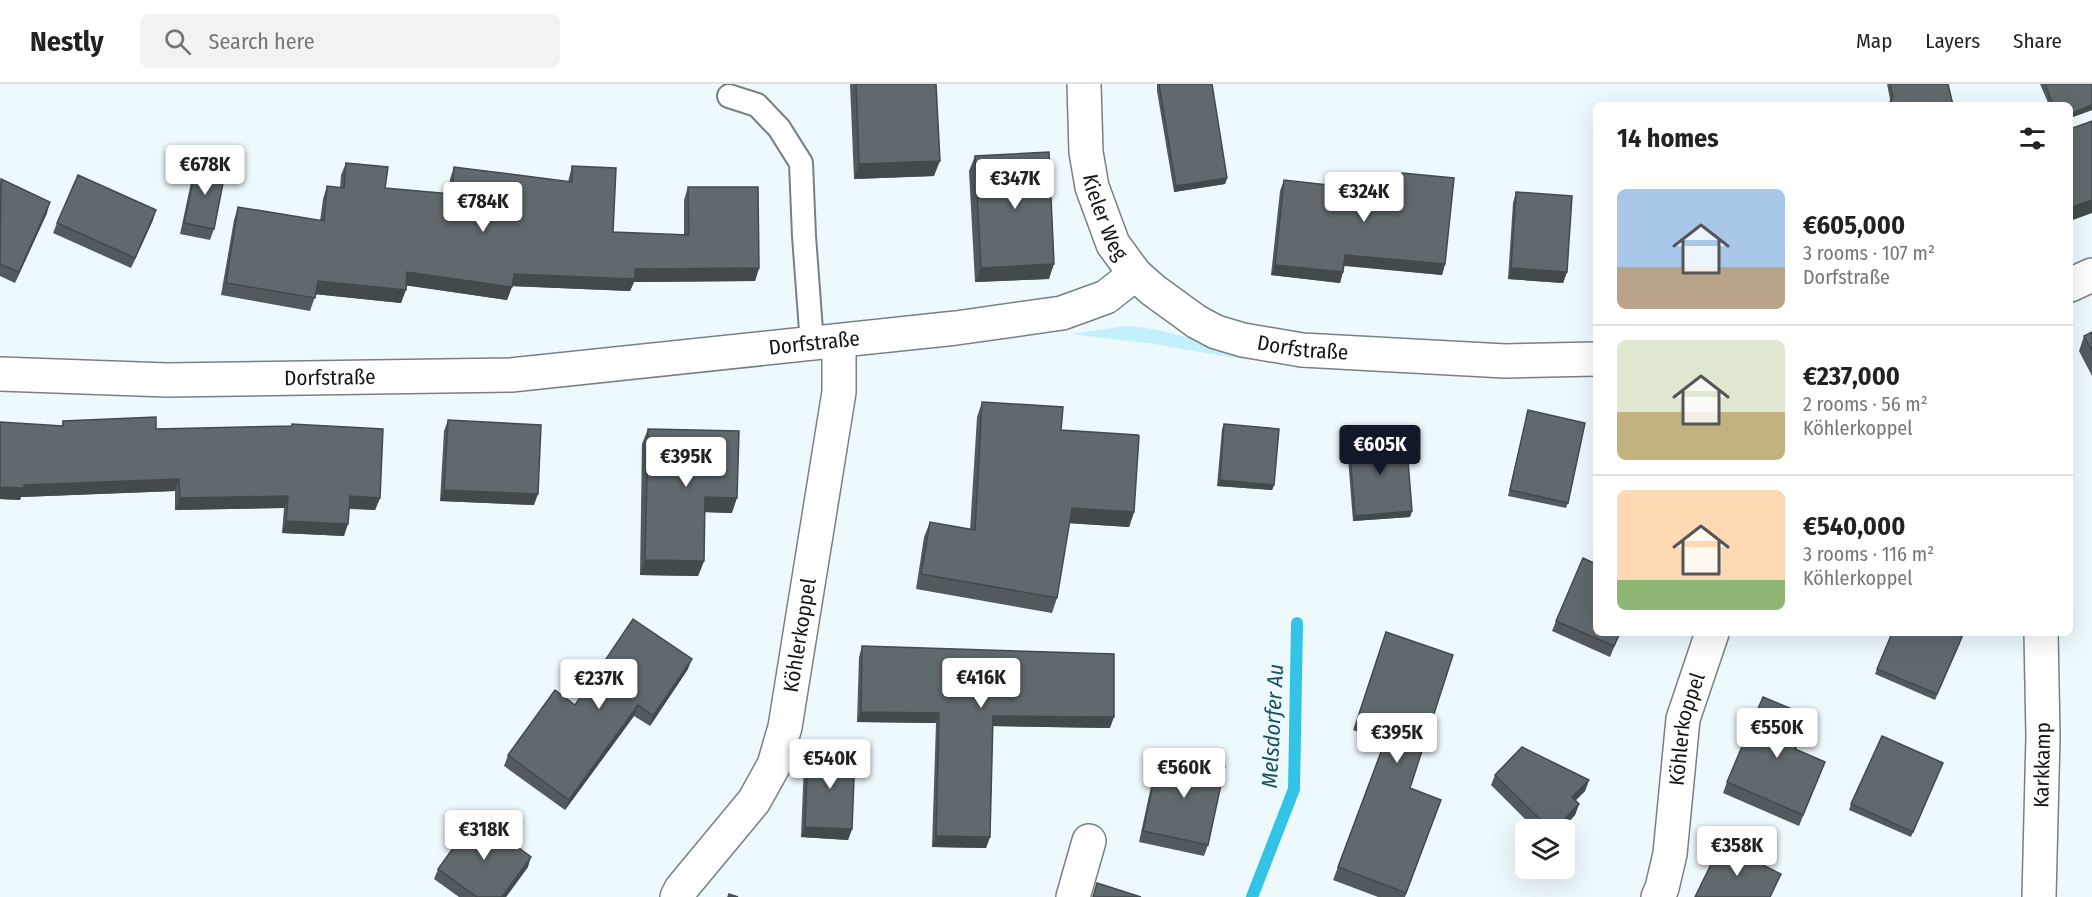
<!DOCTYPE html>
<html lang="en">
<head>
<meta charset="utf-8">
<style>
	:root { --surface:#fff; --page:#f2f2f2; --text:#222; --muted:#767676; --line:#e0e0e0; --accent:#111827 }
	body { margin:0; font-family:"Fira Sans Condensed",sans-serif; background:var(--page); color:var(--text); height:100vh; display:flex; flex-direction:column; font-size:22px; white-space:nowrap }
	* { box-sizing:border-box; margin:0 }
	p { font-size:20px; color:var(--muted) }
	.icon { flex:none; width:33px; height:33px; fill:none; stroke:currentColor; stroke-width:2; stroke-linecap:round; stroke-linejoin:round }
	.map { position:relative; flex:1; overflow:hidden }
	.sheet { position:absolute; left:1593px; top:18px; width:480px; height:534px; display:flex; flex-direction:column; background:var(--surface); border-radius:9px; box-shadow:0 6px 24px #0002 }
	.sheet>* { flex:none }
	.buttons { position:absolute; left:1515px; top:735px; display:grid; gap:12px }
	.buttons a { display:grid; place-items:center; width:60px; height:60px; border-radius:9px; background:var(--surface); box-shadow:0 6px 24px #0002; font-size:30px }
	.price { position:absolute; translate:-50% -51px; padding:0 14px; border-radius:6px; background:#fff; color:#222; font-size:20px; line-height:39px; filter:drop-shadow(0 2px 3px #0008) }
	.price::after { content:''; position:absolute; left:50%; top:36px; width:18px; height:14px; margin-left:-9px; background:inherit; clip-path:polygon(0 0,100% 0,50% 100%) }
	.price.active { background:var(--accent); color:#fff }
	ul { padding:0; list-style:none }
	li { display:flex; align-items:center; gap:18px; height:150px; padding:0 24px }
	li+li { border-top:2px solid var(--line) }
	li span { display:grid; place-items:center; flex:none; width:168px; height:120px; border-radius:9px; color:#555 }
	li>.icon { margin-inline-start:auto }
	span .icon { width:72px; height:72px; fill:#fffc; stroke-width:1 }
	li b { font-size:26px }
	h2 { display:flex; justify-content:space-between; align-items:center; height:72px; padding:0 24px; font-size:26px }
	header { display:flex; align-items:center; gap:36px; box-sizing:border-box; height:84px; padding:0 30px; background:var(--surface); border-bottom:2px solid var(--line) }
	header strong { font-size:28px }
	nav { display:flex; gap:33px; margin-inline-start:auto; font-size:21px }
	.search { width:420px; height:54px; background:var(--page); display:flex; align-items:center; gap:15px; box-sizing:border-box; padding:0 21px; border-radius:9px; color:var(--muted); font-size:22px }
	.map>svg:first-child { display:block }
</style>
</head>
<body>
<header>
<strong>Nestly</strong>
<div class="search"><svg class="icon" aria-label="search" viewBox="0 0 24 24"><circle cx="10" cy="10" r="6"/><path d="M15 15l6 6"/></svg>Search here</div>
<nav><a>Map</a><a>Layers</a><a>Share</a></nav>
</header>
<div class="map">
<svg width="2092" height="813" viewBox="0 0 2092 813">
	<rect width="100%" height="100%" fill="#eef9fd"/>
	<!-- green -->
	<path fill="#c4effd" d="M 1127,242 C 1165,244 1212,260 1246,276 L 1154,260 L 1071,250 Z"/>
	<g fill="none" stroke-linecap="round" stroke-linejoin="round">
		<!-- stream -->
		<path stroke="#33c3e7" stroke-width="12" d="M 1252,813 L 1294,705 L 1297,539"/>
		<defs>
			<path id="lane" d="M 729,12 L 757,21 L 779,44 L 801,79 L 804,152 L 812,260"/>
			<g id="street">
				<path id="s1" d="M 677,813 L 681,805 L 754,717 L 774,681 L 785,643 L 839,308 L 839,257"/>
				<path d="M 1073,813 L 1089,757"/>
				<path id="s2" d="M 1658,813 L 1662,804 L 1670,770 L 1683,635 L 1712,549"/>
				<path id="s3" d="M 2039,813 L 2043,652 L 2041,549"/>
			</g>
			<g id="secondary">
				<path id="s4" d="M 1084,0 L 1086,68 L 1092,103 L 1113,160 L 1135,190 L 1153,206 L 1197,238 L 1216,248 L 1243,256 L 1302,266 L 1505,277 L 1596,275"/>
				<path d="M 2070,201 L 2092,191"/>
				<path id="s5" d="M 0,290 L 167,296 L 511,291 L 956,244 L 1062,229 L 1106,213 L 1135,190"/>
			</g>
		</defs>
		<!-- lane casing -->
		<use href="#lane" stroke="#778184" stroke-width="26"/>
		<!-- street casing -->
		<use href="#street" stroke="#778184" stroke-width="36"/>
		<!-- secondary casing -->
		<use href="#secondary" stroke="#778184" stroke-width="36"/>
		<!-- lane -->
		<use href="#lane" stroke="#fff" stroke-width="22"/>
		<!-- street -->
		<use href="#street" stroke="#fff" stroke-width="33"/>
		<!-- secondary -->
		<use href="#secondary" stroke="#fff" stroke-width="33"/>
	</g>
	<!-- wall -->
	<path fill="#535a5e" d="M 850,0 L 936,0 L 934,92 L 854,95 Z
		M 1157,0 L 1212,0 L 1227,94 L 1225,100 L 1174,108 L 1157,7 Z
		M 1887,0 L 1948,0 L 1953,21 L 1889,21 L 1890,15 Z
		M 2040,0 L 2092,0 L 2092,26 L 2070,34 L 2070,21 L 2049,21 Z
		M 975,72 L 1049,195 L 975,198 L 969,87 Z
		M 197,79 L 214,145 L 210,156 L 180,150 L 193,89 Z
		M 346,79 L 385,104 L 448,110 L 450,95 L 454,83 L 568,98 L 572,82 L 613,148 L 684,151 L 684,116 L 688,103 L 759,184 L 755,197 L 634,198 L 630,207 L 512,202 L 507,216 L 406,201 L 401,219 L 316,210 L 310,227 L 221,211 L 234,136 L 238,123 L 320,137 L 323,115 L 327,102 L 340,104 L 341,91 Z
		M 1402,89 L 1445,180 L 1442,191 L 1344,182 L 1340,199 L 1271,191 L 1280,107 L 1284,96 L 1397,109 L 1398,99 Z
		M 0,97 L 47,129 L 15,199 L 0,192 Z
		M 1516,108 L 1567,188 L 1563,199 L 1508,195 L 1513,119 Z
		M 153,136 L 131,184 L 53,149 L 57,139 Z
		M 2092,248 L 2092,292 L 2079,267 L 2084,252 Z
		M 982,318 L 1061,346 L 1134,428 L 1129,443 L 1069,439 L 1057,514 L 1052,529 L 916,505 L 924,453 L 930,438 L 970,446 L 977,333 Z
		M 1528,326 L 1568,419 L 1566,424 L 1508,412 Z
		M 448,336 L 534,421 L 440,417 L 444,347 Z
		M 63,337 L 156,345 L 291,342 L 292,340 L 380,414 L 375,426 L 349,425 L 344,452 L 282,449 L 284,424 L 175,426 L 175,407 L 21,413 L 20,416 L 0,415 L 62,342 Z
		M 1224,340 L 1274,401 L 1272,406 L 1217,402 L 1222,345 Z
		M 648,345 L 732,429 L 705,428 L 704,477 L 698,492 L 640,491 L 642,360 Z
		M 1349,356 L 1412,427 L 1410,433 L 1353,437 L 1347,362 Z
		M 1556,537 L 1596,549 L 1620,549 L 1610,573 L 1552,547 Z
		M 1386,548 L 1410,704 L 1441,716 L 1405,813 L 1378,813 L 1333,796 L 1385,657 L 1353,646 Z
		M 1892,549 L 1960,559 L 1935,616 L 1875,590 Z
		M 862,562 L 1110,644 L 993,642 L 990,753 L 986,764 L 932,763 L 936,639 L 857,638 L 859,573 Z
		M 688,585 L 650,642 L 634,632 L 565,726 L 504,682 L 508,671 L 575,621 Z
		M 1805,643 L 1796,666 L 1825,678 L 1799,742 L 1723,709 L 1727,698 Z
		M 808,667 L 852,745 L 848,756 L 801,753 L 804,678 Z
		M 1160,668 L 1208,761 L 1204,772 L 1139,758 L 1156,679 Z
		M 1943,679 L 1911,753 L 1849,726 L 1851,720 Z
		M 1495,691 L 1589,696 L 1585,707 L 1575,717 L 1579,720 L 1575,731 L 1561,746 L 1536,746 L 1491,701 Z
		M 528,783 L 506,813 L 459,813 L 434,795 L 438,785 Z"/>
	<!-- shaded-wall -->
	<path fill="#434a4c" d="M 2092,21 L 2092,26 L 2070,34 L 2070,30 Z
		M 940,77 L 934,92 L 854,95 L 859,80 Z
		M 1227,94 L 1225,100 L 1174,108 L 1176,102 Z
		M 2092,116 L 2092,129 L 2070,137 L 2070,124 Z
		M 50,118 L 47,129 L 15,199 L 19,188 Z
		M 156,126 L 153,136 L 131,184 L 135,174 Z
		M 1345,171 L 1445,180 L 1442,191 L 1341,181 Z
		M 1054,180 L 1049,195 L 975,198 L 981,184 Z
		M 1275,181 L 1343,188 L 1340,199 L 1271,191 Z
		M 759,184 L 755,197 L 634,198 L 630,207 L 509,202 L 514,190 L 635,185 Z
		M 1511,184 L 1567,188 L 1563,199 L 1508,195 Z
		M 407,188 L 512,203 L 507,216 L 403,201 Z
		M 318,197 L 406,206 L 401,219 L 313,210 Z
		M 179,395 L 175,407 L 21,413 L 20,416 L 0,415 L 0,403 L 24,401 Z
		M 1220,396 L 1274,401 L 1272,406 L 1217,402 Z
		M 444,406 L 538,410 L 534,421 L 440,417 Z
		M 288,412 L 284,424 L 175,426 L 180,414 Z
		M 350,412 L 380,414 L 375,426 L 345,424 Z
		M 705,413 L 737,414 L 732,429 L 700,428 Z
		M 1072,424 L 1134,428 L 1129,443 L 1066,439 Z
		M 1412,427 L 1410,433 L 1353,437 L 1355,432 Z
		M 286,437 L 348,440 L 344,452 L 282,449 Z
		M 645,476 L 704,477 L 698,492 L 640,491 Z
		M 692,575 L 688,585 L 650,642 L 653,632 Z
		M 638,621 L 634,632 L 565,726 L 569,716 Z
		M 861,628 L 939,629 L 936,639 L 857,638 Z
		M 993,632 L 1114,633 L 1110,644 L 990,642 Z
		M 1589,696 L 1585,707 L 1568,724 L 1572,713 Z
		M 1579,720 L 1575,731 L 1561,746 L 1554,746 Z
		M 805,743 L 852,745 L 848,756 L 801,753 Z
		M 936,752 L 990,753 L 986,764 L 932,763 Z
		M 531,773 L 528,783 L 506,813 L 502,813 Z"/>
	<!-- building -->
	<path fill="#60696d" stroke="#434a4c" stroke-width="1.5" d="M 856,0 L 936,0 L 940,77 L 859,80 Z
		M 1159,0 L 1212,0 L 1227,94 L 1176,102 Z
		M 1890,0 L 1948,0 L 1953,21 L 1892,21 L 1891,15 L 1893,14 Z
		M 2045,0 L 2092,0 L 2092,21 L 2070,30 L 2070,21 L 2053,21 Z
		M 2092,37 L 2092,116 L 2070,124 L 2070,45 Z
		M 1049,68 L 1054,180 L 981,184 L 975,72 Z
		M 197,79 L 226,84 L 214,145 L 184,139 Z
		M 346,79 L 388,83 L 385,104 L 452,110 L 454,83 L 572,98 L 572,82 L 616,84 L 613,148 L 689,151 L 688,103 L 758,103 L 759,184 L 635,185 L 635,195 L 514,190 L 512,203 L 407,188 L 406,206 L 318,197 L 315,214 L 226,199 L 238,123 L 324,137 L 327,102 L 344,104 Z
		M 1402,89 L 1454,94 L 1445,180 L 1345,171 L 1343,188 L 1275,181 L 1284,96 L 1400,109 Z
		M 78,91 L 156,126 L 135,174 L 57,139 Z
		M 1,95 L 50,118 L 19,188 L 0,180 Z
		M 1516,108 L 1572,112 L 1567,188 L 1511,184 Z
		M 2092,248 L 2092,267 L 2084,252 Z
		M 982,318 L 1063,323 L 1061,346 L 1138,351 L 1139,352 L 1134,428 L 1072,424 L 1057,514 L 921,490 L 930,438 L 975,446 Z
		M 1528,326 L 1585,339 L 1568,419 L 1510,406 Z
		M 156,333 L 156,345 L 292,342 L 292,340 L 383,345 L 380,414 L 350,412 L 348,440 L 286,437 L 288,412 L 180,414 L 179,395 L 24,401 L 24,404 L 0,403 L 0,338 L 63,342 L 63,337 Z
		M 448,336 L 541,341 L 538,410 L 444,406 Z
		M 1224,340 L 1279,345 L 1274,401 L 1220,396 Z
		M 648,345 L 739,347 L 737,414 L 705,413 L 704,477 L 645,476 Z
		M 1406,352 L 1412,427 L 1355,432 L 1349,356 Z
		M 1583,474 L 1596,480 L 1596,549 L 1620,549 L 1614,562 L 1556,537 Z
		M 633,535 L 692,575 L 653,632 L 638,621 L 569,716 L 508,671 L 555,606 L 575,621 Z
		M 1386,548 L 1453,571 L 1410,704 L 1441,716 L 1406,809 L 1338,783 L 1390,644 L 1358,633 Z
		M 1892,549 L 1953,549 L 1962,553 L 1937,610 L 1877,585 Z
		M 862,562 L 1114,570 L 1114,633 L 993,632 L 990,753 L 936,752 L 939,629 L 861,628 Z
		M 1763,613 L 1809,632 L 1795,665 L 1825,678 L 1803,731 L 1727,698 Z
		M 1882,652 L 1943,679 L 1913,748 L 1851,720 Z
		M 1522,663 L 1589,696 L 1572,713 L 1579,720 L 1554,746 L 1551,746 L 1495,691 Z
		M 808,667 L 855,669 L 852,745 L 805,743 Z
		M 1160,668 L 1225,682 L 1208,761 L 1143,747 Z
		M 476,732 L 531,773 L 502,813 L 477,813 L 438,785 Z
		M 1721,760 L 1781,790 L 1770,813 L 1695,813 Z
		M 1097,799 L 1141,813 L 1093,813 Z
		M 729,810 L 738,813 L 728,813 Z"/>
	<g text-anchor="middle" stroke-width="4.5" stroke-linejoin="round" paint-order="stroke">
		<!-- street labels -->
		<g font-size="21" fill="#111516" stroke="#eef9fd">
			<text dy="7" stroke="none"><textPath href="#s4" startOffset="136">Kieler Weg</textPath></text>
			<text dy="7" stroke="none"><textPath href="#s5" startOffset="816">Dorfstraße</textPath></text>
			<text dy="7" stroke="none"><textPath href="#s4" startOffset="390">Dorfstraße</textPath></text>
			<text dy="7" stroke="none"><textPath href="#s5" startOffset="330">Dorfstraße</textPath></text>
			<text dy="7" stroke="none"><textPath href="#s1" startOffset="297">Köhlerkoppel</textPath></text>
			<text dy="7" stroke="none"><textPath href="#s2" startOffset="171">Köhlerkoppel</textPath></text>
			<text dy="7" stroke="none"><textPath href="#s3" startOffset="132">Karkkamp</textPath></text>
		</g>
		<!-- water labels -->
		<g font-size="22" font-style="italic" fill="#185160" stroke="#eef9fd">
			<text transform="translate(1272 642) rotate(-87)" y="8">Melsdorfer Au</text>
		</g>
	</g>
</svg>
<div class="buttons">
<a><svg class="icon" aria-label="layers" viewBox="0 0 24 24"><path d="M12 4l9 5-9 5-9-5zM3 14l9 5 9-5"/></svg></a>
</div>
<b class="price" style="left:205px;top:112px">€678K</b>
<b class="price" style="left:1015px;top:126px">€347K</b>
<b class="price" style="left:1364px;top:139px">€324K</b>
<b class="price" style="left:483px;top:149px">€784K</b>
<b class="price active" style="left:1380px;top:392px">€605K</b>
<b class="price" style="left:686px;top:404px">€395K</b>
<b class="price" style="left:981px;top:625px">€416K</b>
<b class="price" style="left:599px;top:626px">€237K</b>
<b class="price" style="left:1777px;top:675px">€550K</b>
<b class="price" style="left:1397px;top:680px">€395K</b>
<b class="price" style="left:830px;top:706px">€540K</b>
<b class="price" style="left:1184px;top:715px">€560K</b>
<b class="price" style="left:484px;top:777px">€318K</b>
<b class="price" style="left:1737px;top:793px">€358K</b>
<section class="sheet">
<h2>14 homes<svg class="icon" aria-label="filters" viewBox="0 0 24 24"><path d="M4 7h16M4 17h16"/><circle cx="9" cy="7" r="2"/><circle cx="15" cy="17" r="2"/></svg></h2>
<ul>
<li><span style="background:linear-gradient(#a9c7e8 65%,#b9a48a 0)"><svg class="icon" aria-label="home" viewBox="0 0 24 24"><path d="M3 11l9-7 9 7M6 9v11h12V9"/></svg></span><div><b>€605,000</b><p>3 rooms · 107 m²</p><p>Dorfstraße</p></div></li>
<li><span style="background:linear-gradient(#dfe7d0 60%,#c2b280 0)"><svg class="icon" aria-label="home" viewBox="0 0 24 24"><path d="M3 11l9-7 9 7M6 9v11h12V9"/></svg></span><div><b>€237,000</b><p>2 rooms · 56 m²</p><p>Köhlerkoppel</p></div></li>
<li><span style="background:linear-gradient(#ffd9b3 75%,#8fb573 0)"><svg class="icon" aria-label="home" viewBox="0 0 24 24"><path d="M3 11l9-7 9 7M6 9v11h12V9"/></svg></span><div><b>€540,000</b><p>3 rooms · 116 m²</p><p>Köhlerkoppel</p></div></li>
</ul>
</section>
</div>
</body>
</html>
